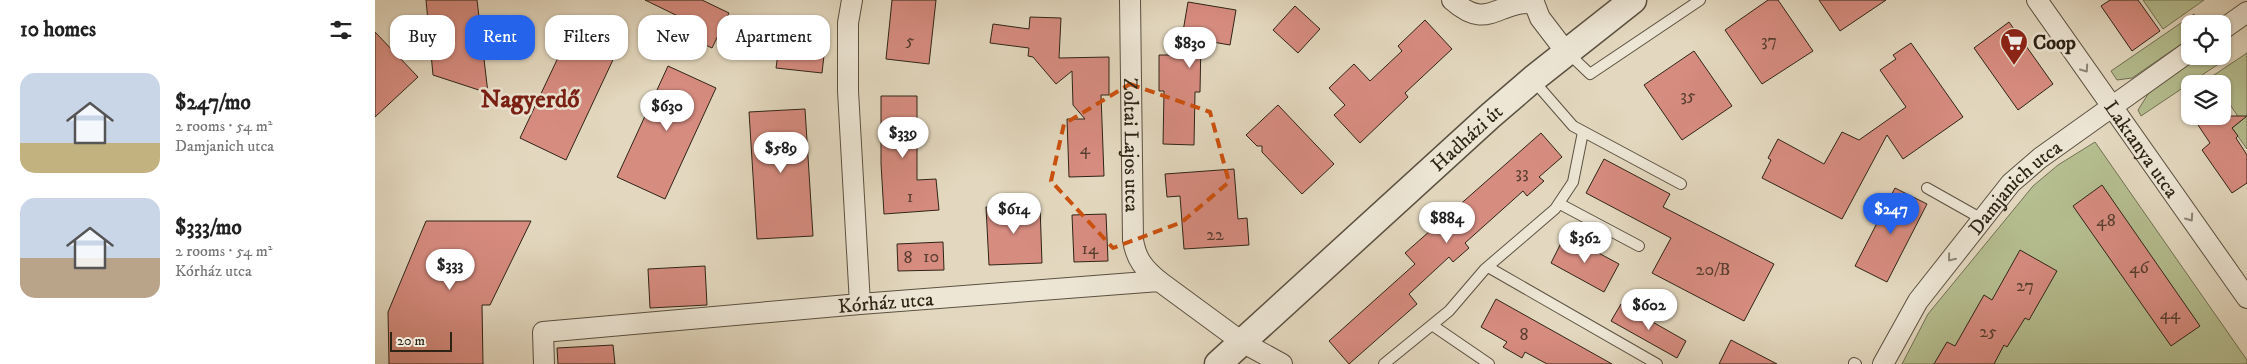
<!DOCTYPE html>
<html lang="en">
<head>
<meta charset="utf-8">
<style>
	:root { --surface:#fff; --page:#f2f2f2; --text:#222; --muted:#767676; --accent:#2563eb }
	body { margin:0; font-family:"IM FELL DW Pica",serif; background:var(--page); color:var(--text); height:100vh; display:flex; flex-direction:column; font-size:19px; white-space:nowrap }
	* { box-sizing:border-box; margin:0 }
	p { font-size:16px; color:var(--muted) }
	.icon { flex:none; width:28px; height:28px; fill:none; stroke:currentColor; stroke-width:2; stroke-linecap:round; stroke-linejoin:round }
	.map { position:relative; flex:1; overflow:hidden }
	.sheet { display:flex; flex-direction:column; background:var(--surface); width:375px }
	.sheet>* { flex:none }
	.guide { position:absolute; left:15px; top:15px; width:475px; height:45px; display:flex; gap:10px }
	.fabs { position:absolute; left:1806px; top:15px; display:grid; gap:10px }
	.fabs a { display:grid; place-items:center; width:50px; height:50px; border-radius:10px; background:var(--surface); box-shadow:0 1px 4px #0004; font-size:25px }
	.scale { position:absolute; left:15px; bottom:12px; width:62px; box-sizing:border-box; padding-left:5px; border:2px solid #2e2416; border-top:0; font-size:14px; line-height:18px; white-space:nowrap; color:#2e2416; -webkit-text-stroke:4px #ede6d5; paint-order:stroke }
	.price { position:absolute; translate:-50% -42px; padding:0 11px; border-radius:18px; background:#fff; color:#222; font-size:16px; line-height:32px; filter:drop-shadow(0 1px 2px #0008) }
	.price::after { content:''; position:absolute; left:50%; top:30px; width:15px; height:11px; margin-left:-8px; background:inherit; clip-path:polygon(0 0,100% 0,50% 100%) }
	.price.selected { background:var(--accent); color:#fff }
	ul { padding:0; list-style:none }
	li { display:flex; align-items:center; gap:15px; height:125px; padding:0 20px }
	li span { display:grid; place-items:center; flex:none; width:140px; height:100px; border-radius:15px; color:#555 }
	li>.icon { margin-inline-start:auto }
	span .icon { width:60px; height:60px; fill:#fffc; stroke-width:1 }
	li b { font-size:21px }
	h2 { display:flex; justify-content:space-between; align-items:center; height:60px; padding:0 20px; font-size:21px }
	.tag { padding:0 18px; border-radius:15px; background:var(--surface); box-shadow:0 1px 4px #0004; font-size:18px; line-height:45px }
	.tag.selected { background:var(--accent); color:#fff }
	main { display:flex; flex:1; min-height:0 }
	.map>svg:first-child { display:block }
</style>
</head>
<body>
<main>
<section class="sheet">
<h2>10 homes<svg class="icon" aria-label="filters" viewBox="0 0 24 24"><path d="M4 7h16M4 17h16"/><circle cx="9" cy="7" r="2"/><circle cx="15" cy="17" r="2"/></svg></h2>
<ul>
<li><span style="background:linear-gradient(#c9d6e8 70%,#c2b280 0)"><svg class="icon" aria-label="home" viewBox="0 0 24 24"><path d="M3 11l9-7 9 7M6 9v11h12V9"/></svg></span><div><b>$247/mo</b><p>2 rooms · 54 m²</p><p>Damjanich utca</p></div></li>
<li><span style="background:linear-gradient(#c9d6e8 60%,#b9a48a 0)"><svg class="icon" aria-label="home" viewBox="0 0 24 24"><path d="M3 11l9-7 9 7M6 9v11h12V9"/></svg></span><div><b>$333/mo</b><p>2 rooms · 54 m²</p><p>Kórház utca</p></div></li>
</ul>
</section>
<div class="map">
<svg width="1872" height="364" viewBox="0 0 1872 364">
	<rect width="100%" height="100%" fill="#e3d8bf"/>
	<filter id="stains"><feTurbulence type="fractalNoise" baseFrequency=".004" numOctaves="4"/><feColorMatrix values="0 0 0 0 .2 0 0 0 0 .09 0 0 0 0 .02 0 0 0 .5 -.17"/></filter>
	<radialGradient id="worn" r=".72"><stop offset=".6" stop-color="#630" stop-opacity="0"/><stop offset="1" stop-color="#630" stop-opacity=".3"/></radialGradient>
	<!-- green -->
	<path fill="#b5be90" stroke="#727153" d="M 1768,0 L 1829,0 L 1788,29 Z
		M 1819,14 L 1826,24 L 1815,24 L 1815,38 L 1757,78 L 1742,80 L 1736,71 Z
		M 1872,53 L 1872,149 L 1857,128 L 1866,121 L 1848,94 L 1848,84 L 1840,84 L 1836,77 Z
		M 1848,55 L 1851,59 L 1766,116 L 1763,110 L 1775,91 L 1826,56 L 1848,56 Z
		M 1720,142 L 1872,360 L 1872,364 L 1527,364 L 1553,314 L 1658,186 L 1683,165 Z"/>
	<!-- building -->
	<path fill="#d78c80" stroke="#2e2416" d="M 51,0 L 102,0 L 113,93 L 58,75 Z
		M 270,0 L 327,0 L 354,13 L 337,48 L 305,33 L 311,20 Z
		M 517,0 L 561,0 L 554,64 L 511,59 Z
		M 1393,0 L 1403,0 L 1438,51 L 1387,84 L 1350,30 Z
		M 1444,0 L 1511,0 L 1465,31 Z
		M 1735,0 L 1763,0 L 1785,31 L 1757,51 L 1726,6 Z
		M 813,2 L 861,10 L 855,45 L 826,40 L 825,92 L 820,92 L 819,145 L 788,144 L 789,91 L 784,91 L 784,55 L 804,55 Z
		M 920,6 L 945,29 L 923,53 L 898,30 Z
		M 655,17 L 686,18 L 684,58 L 734,57 L 734,95 L 726,95 L 729,176 L 694,177 L 692,119 L 710,119 L 698,105 L 697,71 L 681,84 L 658,57 L 653,56 L 654,48 L 615,43 L 618,24 L 654,29 Z
		M 1050,20 L 1077,49 L 1030,93 L 1033,97 L 985,143 L 959,115 L 970,105 L 954,88 L 979,64 L 995,81 L 1027,51 L 1023,46 Z
		M 1634,22 L 1678,84 L 1643,110 L 1599,48 Z
		M 407,24 L 452,29 L 447,73 L 401,68 Z
		M 198,26 L 244,47 L 191,160 L 145,138 Z
		M 0,32 L 43,77 L 0,117 Z
		M 1536,43 L 1588,117 L 1528,159 L 1512,135 L 1467,219 L 1387,178 L 1396,160 L 1393,158 L 1403,139 L 1449,164 L 1467,132 L 1484,140 L 1531,107 L 1505,70 L 1521,59 L 1518,55 Z
		M 1319,51 L 1357,106 L 1307,140 L 1269,85 Z
		M 293,66 L 341,88 L 290,199 L 242,177 Z
		M 506,96 L 542,96 L 542,180 L 561,179 L 564,210 L 509,214 L 506,164 Z
		M 903,105 L 959,164 L 927,194 L 887,152 L 887,146 L 882,146 L 871,135 Z
		M 430,109 L 438,236 L 382,239 L 374,112 Z
		M 1817,116 L 1872,116 L 1857,128 L 1863,136 L 1861,138 L 1872,155 L 1872,183 L 1857,193 L 1827,150 L 1835,143 Z
		M 1166,133 L 1187,157 L 1164,177 L 1169,181 L 1152,196 L 1148,191 L 1090,243 L 1094,248 L 1078,262 L 1074,257 L 1034,294 L 1042,304 L 974,364 L 954,341 L 1040,264 L 1030,253 Z
		M 1229,159 L 1295,194 L 1288,207 L 1399,264 L 1369,321 L 1277,273 L 1296,238 L 1211,193 Z
		M 859,169 L 863,219 L 872,218 L 874,245 L 809,249 L 805,196 L 792,197 L 790,174 Z
		M 1727,185 L 1825,326 L 1796,346 L 1698,206 Z
		M 1520,188 L 1552,204 L 1512,282 L 1480,266 Z
		M 665,205 L 667,263 L 614,265 L 611,207 Z
		M 731,214 L 733,261 L 699,262 L 697,215 Z
		M 51,221 L 156,221 L 115,305 L 107,305 L 108,364 L 14,364 L 13,312 Z
		M 1190,235 L 1244,264 L 1229,292 L 1176,263 Z
		M 568,242 L 569,270 L 523,271 L 522,244 Z
		M 1645,250 L 1682,271 L 1654,320 L 1650,318 L 1632,347 L 1629,345 L 1619,364 L 1559,364 L 1572,342 L 1580,346 L 1609,295 L 1617,300 Z
		M 330,266 L 332,305 L 275,308 L 273,269 Z
		M 1121,299 L 1237,364 L 1172,364 L 1150,352 L 1147,358 L 1128,347 L 1132,342 L 1106,327 Z
		M 1246,304 L 1311,341 L 1302,358 L 1236,321 Z
		M 1356,340 L 1402,364 L 1344,364 Z
		M 238,345 L 240,364 L 183,364 L 182,348 Z"/>
	<g fill="none" stroke-linecap="round" stroke-linejoin="round">
		<defs>
			<path id="service" d="M 1192,52 L 1215,74 L 1325,0
				M 1158,80 L 1198,126 L 1306,184
				M 1552,188 L 1607,219
				M 1185,204 L 1264,246
				M 1113,267 L 1282,364
				M 1057,325 L 1114,364
				M 1479,363 L 1481,364
				M 1009,364 L 1074,311 L 1110,269 L 1180,209 L 1198,182 L 1208,132"/>
			<g id="minor">
				<path d="M 477,0 L 473,23 L 473,91 L 485,304"/>
				<path id="s1" d="M 755,0 L 758,240 C 761,259 769,269 784,281"/>
				<path d="M 1077,0 C 1113,32 1121,1 1158,3"/>
				<path d="M 1158,0 L 1165,18 L 1191,52"/>
				<path id="s2" d="M 1662,0 L 1872,298"/>
				<path d="M 1848,29 L 1872,12"/>
				<path id="s3" d="M 169,364 L 168,332 L 485,304 L 784,281 L 867,342 L 907,364"/>
				<path id="s4" d="M 1508,364 L 1543,301 L 1636,183 L 1665,158 L 1815,51"/>
			</g>
			<g id="tertiary">
				<path id="s5" d="M 843,364 L 1115,116 L 1158,79 L 1258,0"/>
			</g>
		</defs>
		<!-- service casing -->
		<use href="#service" stroke="#5b5140" stroke-width="12"/>
		<!-- minor casing -->
		<use href="#minor" stroke="#5b5140" stroke-width="22"/>
		<!-- tertiary casing -->
		<use href="#tertiary" stroke="#5b5140" stroke-width="29"/>
		<!-- service -->
		<use href="#service" stroke="#ede6d5" stroke-width="10"/>
		<!-- minor -->
		<use href="#minor" stroke="#ede6d5" stroke-width="20"/>
		<!-- tertiary -->
		<use href="#tertiary" stroke="#ede6d5" stroke-width="26"/>
	</g>
	<!-- one-way arrows -->
	<defs><path id="oneway-chevron" d="M-2-3.5L2.5 0L-2 3.5" fill="none" stroke-width="1.6" stroke-linecap="round" stroke-linejoin="round" transform="scale(1.25)"/></defs>
	<g stroke="#8e8576">
		<use href="#oneway-chevron" transform="translate(1710 69) rotate(55)"/>
		<use href="#oneway-chevron" transform="translate(1815 218) rotate(55)"/>
		<use href="#oneway-chevron" transform="translate(1576 258) rotate(129)"/>
	</g>
	<!-- marked area -->
	<path fill="none" stroke="#cc510e" stroke-width="4" stroke-dasharray="10 6" stroke-linejoin="round" d="M 755,84 L 835,112 L 854,182 L 807,222 L 738,248 L 676,181 L 689,124 Z"/>
	<!-- icons -->
	<defs>
		<symbol id="supermarket-pin" viewBox="-11 -11 22 30"><path d="M0 17L-7.5 6A9.5 9.5 0 1 1 7.5 6Z" fill="#8f2418" stroke="#ede6d5"/><path d="M-6-5.5h2.5l.6 2H6L4.5 2H-2.5L-4.4-4H-6ZM-1.5 3.2a1.3 1.3 0 1 0 .1 0ZM3 3.2a1.3 1.3 0 1 0 .1 0Z" fill="#fff"/></symbol>
	</defs>
	<g fill-rule="evenodd">
		<use href="#supermarket-pin" x="1623" y="26" width="32" height="43"/>
	</g>
	<g text-anchor="middle" stroke-width="5" stroke-linejoin="round" paint-order="stroke">
		<!-- number labels -->
		<g font-size="18" fill="#583e30">
			<text x="535" y="46">5</text>
			<text x="1394" y="46">37</text>
			<text x="1313" y="101">35</text>
			<text x="710" y="154">4</text>
			<text x="1147" y="178">33</text>
			<text x="535" y="202">1</text>
			<text x="1731" y="226">48</text>
			<text x="840" y="240">22</text>
			<text x="715" y="254">14</text>
			<text x="556" y="262">10</text>
			<text x="533" y="263">8</text>
			<text x="1764" y="273">46</text>
			<text x="1338" y="275">20/B</text>
			<text x="1650" y="291">27</text>
			<text x="1795" y="319">44</text>
			<text x="1613" y="337">25</text>
			<text x="1149" y="340">8</text>
		</g>
		<!-- poi labels -->
		<g font-size="20" font-weight="bold" fill="#2e2416" stroke="#ede6d5" text-anchor="start">
			<text x="1658" y="49">Coop</text>
		</g>
		<!-- street labels -->
		<g font-size="20" fill="#2e2416" stroke="#ede6d5">
			<text dy="7" stroke="none"><textPath href="#s5" startOffset="336">Hadházi út</textPath></text>
			<text dy="7" stroke="none"><textPath href="#s1" startOffset="145">Zoltai Lajos utca</textPath></text>
			<text dy="7" stroke="none"><textPath href="#s2" startOffset="182">Laktanya utca</textPath></text>
			<text dy="7" stroke="none"><textPath href="#s4" startOffset="222">Damjanich utca</textPath></text>
			<text dy="7" stroke="none"><textPath href="#s3" startOffset="376">Kórház utca</textPath></text>
		</g>
		<!-- district labels -->
		<g font-size="25" font-weight="bold" fill="#7a1f14" stroke="#ede6d5">
			<text x="155" y="107">Nagyerdő</text>
		</g>
	</g>
	<rect width="100%" height="100%" filter="url(#stains)"/>
	<rect width="100%" height="100%" fill="url(#worn)"/>
</svg>
<div class="fabs">
<a><svg class="icon" aria-label="locate" viewBox="0 0 24 24"><circle cx="12" cy="12" r="6"/><path d="M12 2v4M12 18v4M2 12h4M18 12h4"/></svg></a>
<a><svg class="icon" aria-label="layers" viewBox="0 0 24 24"><path d="M12 4l9 5-9 5-9-5zM3 14l9 5 9-5"/></svg></a>
</div>
<div class="scale">20 m</div>
<b class="price" style="left:815px;top:69px">$830</b>
<b class="price" style="left:292px;top:132px">$630</b>
<b class="price" style="left:528px;top:159px">$339</b>
<b class="price" style="left:406px;top:174px">$589</b>
<b class="price" style="left:639px;top:235px">$614</b>
<b class="price selected" style="left:1516px;top:235px">$247</b>
<b class="price" style="left:1072px;top:244px">$884</b>
<b class="price" style="left:1210px;top:264px">$362</b>
<b class="price" style="left:75px;top:291px">$333</b>
<b class="price" style="left:1274px;top:331px">$602</b>
<div class="guide">
<a class="tag">Buy</a>
<a class="tag selected">Rent</a>
<a class="tag">Filters</a>
<a class="tag">New</a>
<a class="tag">Apartment</a>
</div>
</div>
</main>
</body>
</html>
